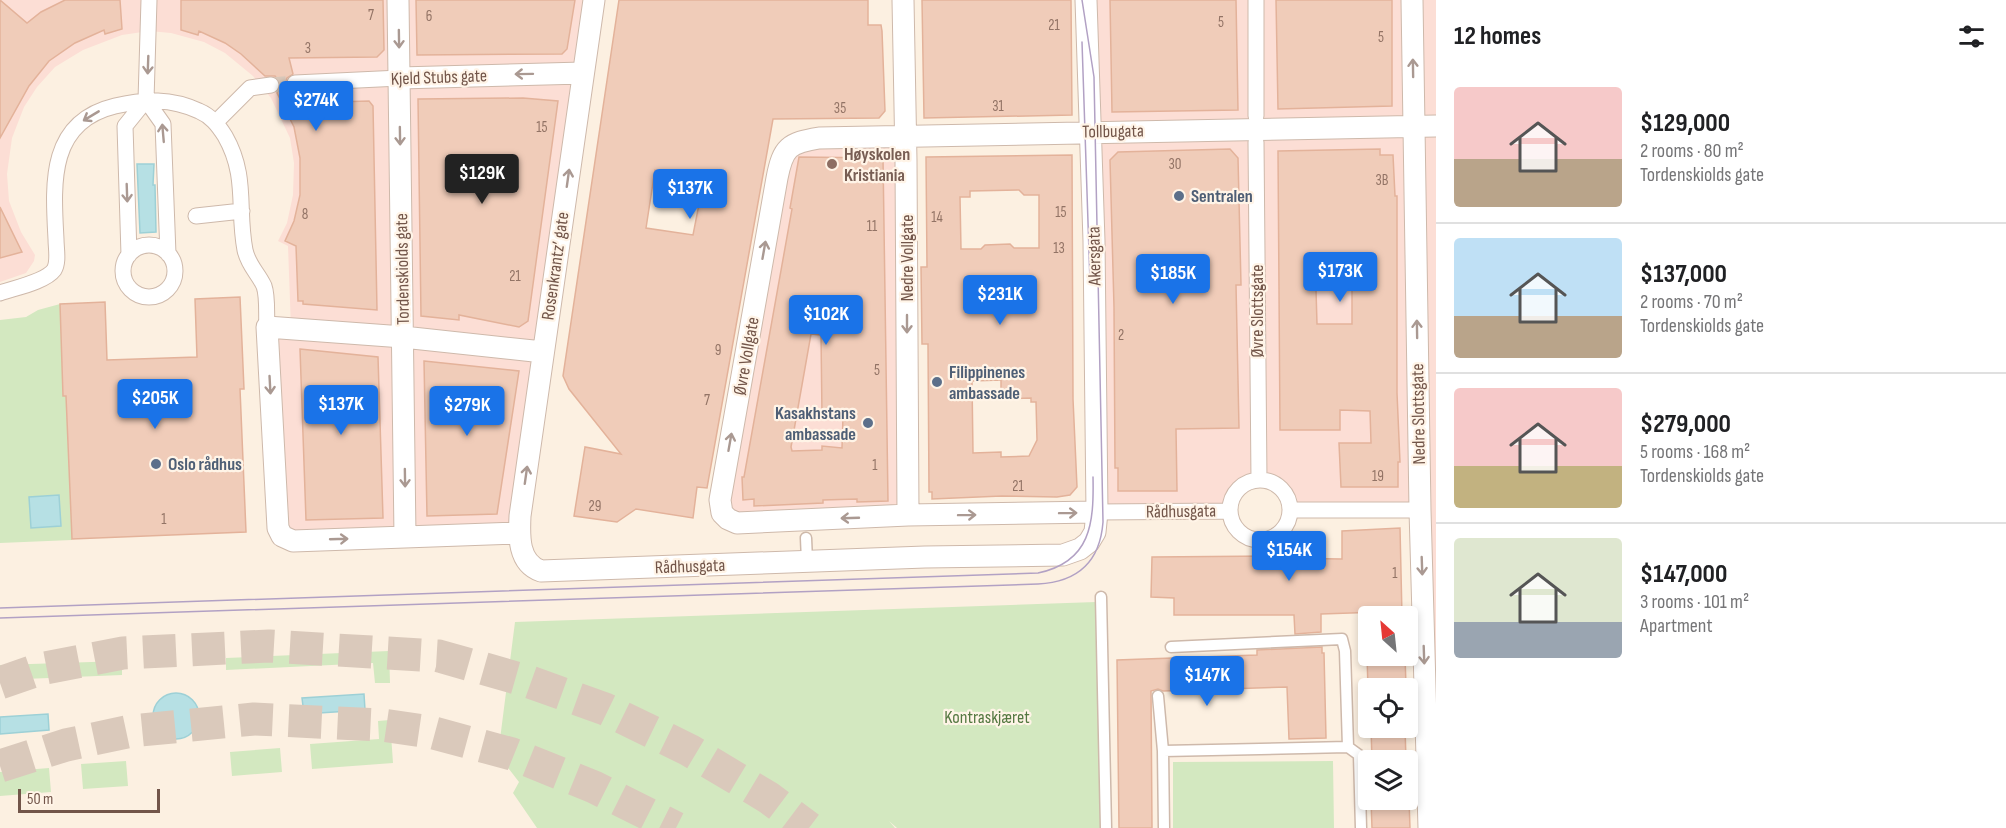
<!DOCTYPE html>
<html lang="en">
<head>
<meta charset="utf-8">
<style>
	:root { --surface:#fff; --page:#f6f6f6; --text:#202124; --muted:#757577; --line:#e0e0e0; --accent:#1a73e8 }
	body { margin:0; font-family:"Sofia Sans Condensed",sans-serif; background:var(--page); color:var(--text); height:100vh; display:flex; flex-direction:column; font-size:22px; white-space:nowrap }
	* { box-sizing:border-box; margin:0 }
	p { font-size:20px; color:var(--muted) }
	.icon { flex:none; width:33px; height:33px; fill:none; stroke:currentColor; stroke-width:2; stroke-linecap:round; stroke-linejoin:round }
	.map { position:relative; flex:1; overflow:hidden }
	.side { display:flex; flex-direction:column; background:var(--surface); width:570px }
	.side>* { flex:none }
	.needle { width:39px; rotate:333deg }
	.controls { position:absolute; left:1358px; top:606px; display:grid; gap:12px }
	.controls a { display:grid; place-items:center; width:60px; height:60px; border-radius:6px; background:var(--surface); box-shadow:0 3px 9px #0003; font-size:30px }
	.scale { position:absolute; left:18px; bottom:15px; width:142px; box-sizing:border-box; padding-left:6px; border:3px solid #725549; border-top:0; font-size:16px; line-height:21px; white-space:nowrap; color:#725549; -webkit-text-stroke:4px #fff4e7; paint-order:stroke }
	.price { position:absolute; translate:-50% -51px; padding:0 14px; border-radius:6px; background:var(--accent); color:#fff; font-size:20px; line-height:39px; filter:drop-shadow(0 2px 3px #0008) }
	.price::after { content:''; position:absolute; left:50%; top:36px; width:18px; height:14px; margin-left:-9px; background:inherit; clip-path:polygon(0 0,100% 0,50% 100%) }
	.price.on { background:#222; color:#fff }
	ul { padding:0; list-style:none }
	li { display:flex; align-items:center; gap:18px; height:150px; padding:0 18px }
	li+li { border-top:2px solid var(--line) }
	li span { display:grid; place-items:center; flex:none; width:168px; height:120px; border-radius:6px; color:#555 }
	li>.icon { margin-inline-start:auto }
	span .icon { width:72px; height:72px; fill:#fffc; stroke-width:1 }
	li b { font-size:26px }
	h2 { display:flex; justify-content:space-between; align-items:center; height:72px; padding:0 18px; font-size:26px }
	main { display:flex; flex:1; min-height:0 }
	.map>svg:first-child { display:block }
</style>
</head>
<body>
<main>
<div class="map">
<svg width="1436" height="828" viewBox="0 0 1436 828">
	<rect width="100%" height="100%" fill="#fcf0e1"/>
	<!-- commercial -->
	<path fill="#fcded5" d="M 0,0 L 594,0 L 519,533 L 286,540 L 267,327 L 291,328 L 288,246 L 278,241 L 287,223 L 293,195 L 294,163 L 290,138 L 271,98 L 253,76 L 225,53 L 204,42 L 171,33 L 149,31 L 122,35 L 83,50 L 55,67 L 37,87 L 24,107 L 12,138 L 7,174 L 9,201 L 21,232 L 35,255 L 34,261 L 26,273 L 0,282 Z
		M 1087,0 L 1436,0 L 1436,808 L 1420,510 L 1290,510 L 1288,498 L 1281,488 L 1271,482 L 1259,480 L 1247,482 L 1238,489 L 1231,499 L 1229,511 L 1097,512 Z
		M 906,137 L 908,515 L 722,513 L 784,152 Z"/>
	<!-- green -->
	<path fill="#d3e8c0" d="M 60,304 L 63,396 L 66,396 L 72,540 L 0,543 L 0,320 L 26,317 L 38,310 Z
		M 1096,602 L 1102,828 L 897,828 L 889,821 L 895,828 L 537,828 L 513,793 L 519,782 L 498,755 L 515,622 Z
		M 389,651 L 390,683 L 375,683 L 373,663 L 226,670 L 226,658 Z
		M 122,661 L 122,675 L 0,680 L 0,665 Z
		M 390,720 L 393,763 L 312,769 L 310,744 L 379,739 L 378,721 Z
		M 280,748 L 282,772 L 232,776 L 230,752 Z
		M 126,761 L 128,786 L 83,789 L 81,764 Z
		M 1333,761 L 1334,828 L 1173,828 L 1173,762 Z
		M 49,768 L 51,792 L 0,796 L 0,772 Z"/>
	<!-- water -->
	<path fill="#b6e0e4" stroke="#9dd0d6" stroke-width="1.5" d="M 137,164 L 154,164 L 153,185 L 155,185 L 156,232 L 140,233 Z
		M 59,495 L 61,526 L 31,528 L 29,497 Z
		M153 716a23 23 0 1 1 46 0a23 23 0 1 1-46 0Z
		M 364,694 L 365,710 L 304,714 L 302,698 Z
		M 48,714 L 49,730 L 0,734 L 0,717 Z"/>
	<!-- building -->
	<path fill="#f0ccb9" stroke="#e3b29a" stroke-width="1.5" fill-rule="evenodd" d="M 0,0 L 27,23 L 41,12 L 65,0 L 120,0 L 122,29 L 105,34 L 104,30 L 75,43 L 49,61 L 29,86 L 0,138 Z
		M 181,0 L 383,0 L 384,50 L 377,57 L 289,58 L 293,74 L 287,78 L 285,83 L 290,91 L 297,93 L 300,103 L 369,101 L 373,106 L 377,310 L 303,304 L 303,301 L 298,301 L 296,246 L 285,241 L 294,221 L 300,195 L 300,158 L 294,127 L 277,93 L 280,83 L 275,76 L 265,76 L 241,54 L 225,43 L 199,31 L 198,35 L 181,30 Z
		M 416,0 L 575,0 L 567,49 L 562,54 L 417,55 Z
		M 619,0 L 868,0 L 868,25 L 881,25 L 882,31 L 885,111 L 879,118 L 773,119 L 707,488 L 697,487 L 693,518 L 636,509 L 617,522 L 574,516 L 585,447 L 621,454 L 569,389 L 563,376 ZM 655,170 L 704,179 L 693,235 L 646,228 Z
		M 922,0 L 1071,0 L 1072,115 L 924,118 Z
		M 1110,0 L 1236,0 L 1238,110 L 1112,112 Z
		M 1276,0 L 1392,0 L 1392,106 L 1278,109 Z
		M 523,98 L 558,101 L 528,321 L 519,327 L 459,315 L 459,320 L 421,316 L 418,99 Z
		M 1230,149 L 1238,158 L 1241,285 L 1236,285 L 1239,428 L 1176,429 L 1177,491 L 1118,491 L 1118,468 L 1115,468 L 1114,307 L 1110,160 L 1118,152 Z
		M 1380,149 L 1380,155 L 1393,155 L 1395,196 L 1397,196 L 1397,393 L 1400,462 L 1398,462 L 1398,487 L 1341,487 L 1339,443 L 1371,443 L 1370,411 L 1340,410 L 1340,430 L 1280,430 L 1278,151 ZM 1316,290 L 1352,290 L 1352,324 L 1317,324 Z
		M 1072,155 L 1073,399 L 1077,487 L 1070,495 L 1057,497 L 1002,496 L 932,499 L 932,492 L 929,492 L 928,344 L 922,344 L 921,267 L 927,267 L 926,157 ZM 1019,190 L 1024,195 L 1039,195 L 1039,248 L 1014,248 L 1010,244 L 985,245 L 981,249 L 961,249 L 960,197 L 970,197 L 970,191 ZM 1001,380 L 1001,399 L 1031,398 L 1031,402 L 1036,402 L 1037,440 L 1029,456 L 1001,457 L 1001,452 L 973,453 L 972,381 Z
		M 799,157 L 883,158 L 888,501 L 857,502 L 857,499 L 823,500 L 823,503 L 754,506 L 754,499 L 743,500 L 742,477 L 744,477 L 792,209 L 790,208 ZM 811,334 L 821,335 L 822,416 L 843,416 L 842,448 L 822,446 L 822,450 L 792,451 L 791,447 Z
		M 0,207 L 22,252 L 0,258 Z
		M 240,297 L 244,389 L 240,389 L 246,532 L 72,539 L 66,396 L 63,396 L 60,304 L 105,302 L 107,360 L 197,357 L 195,299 Z
		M 300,349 L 378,357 L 383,518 L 306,520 Z
		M 424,361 L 519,371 L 497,514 L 427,516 Z
		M 1400,528 L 1402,616 L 1376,616 L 1380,612 L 1321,614 L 1321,632 L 1295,634 L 1294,615 L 1174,615 L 1174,598 L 1151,597 L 1152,557 L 1281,556 L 1281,558 L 1342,559 L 1342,531 Z
		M 1322,647 L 1322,653 L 1324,653 L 1326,738 L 1289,739 L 1287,687 L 1163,691 L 1158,689 L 1151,691 L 1152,828 L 1119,828 L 1117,660 L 1257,655 L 1257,650 Z
		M 1367,656 L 1405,656 L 1406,686 L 1404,686 L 1404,688 L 1368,688 Z
		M 1371,728 L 1405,728 L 1406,760 L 1372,760 Z
		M 1371,800 L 1409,800 L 1410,828 L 1372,828 Z"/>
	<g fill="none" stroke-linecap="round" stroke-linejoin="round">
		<!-- pedestrian-tunnel -->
		<path stroke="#dac9bb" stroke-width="15" stroke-dasharray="15 8" stroke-linecap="butt" d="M 271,85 L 295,83"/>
		<!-- trunk-tunnel -->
		<path stroke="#dac9bb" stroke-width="33" stroke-dasharray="33 16" stroke-linecap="butt" d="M 0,683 L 40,669 L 123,653 L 269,646 L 439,656 L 527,681 L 605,709 L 689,750 L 769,798 L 809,828
			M 0,766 L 66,745 L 131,731 L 254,719 L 382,725 L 430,732 L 512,754 L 594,787 L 676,828"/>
		<defs>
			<path id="service" d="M 806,538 L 807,561
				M 1101,597 L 1106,828
				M 1158,696 L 1163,751 L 1164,828
				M 1348,747 L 1359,755 L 1361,828
				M 1163,751 L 1348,747 L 1345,651 L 1342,639 L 1171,647"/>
			<path id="pedestrian" d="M 295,83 L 400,78
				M 146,100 L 163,124 L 168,254
				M 146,100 L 149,0
				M 1256,116 L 1256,0
				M 216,122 L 250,88 L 271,85
				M 1256,142 L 1259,480
				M 196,216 L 242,211
				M123 271a26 26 0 1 1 52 0a26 26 0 1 1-52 0Z
				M 129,255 L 125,126 L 146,100
				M 0,293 C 14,288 45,282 54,270 C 59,262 56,249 56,239 C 53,184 48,122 115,106 C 145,99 171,98 199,111 C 211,116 218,125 225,136 C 248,176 237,209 245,250 C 248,265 258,273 264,286 C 268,297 266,315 267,327
				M1230 510a30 30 0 1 1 60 0a30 30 0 1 1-60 0Z
				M 1290,510 L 1420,510
				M 1097,512 L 1229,511"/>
			<path id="minor" d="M 398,0 L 405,537
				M 594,0 L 520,516 C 519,536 518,563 541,571 L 925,557 L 1063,555 L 1080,549 L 1089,542 L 1095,532 L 1097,512 L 1094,241 L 1086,0
				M 903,0 L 906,160 L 908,515
				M 1412,0 L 1420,510 L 1429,828
				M 400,78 L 583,73
				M 1097,512 L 908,515 L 737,523 L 728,519 L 722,513 L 720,500 L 777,178 C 783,147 789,143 819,138 L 1436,126
				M 519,533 L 293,541 L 282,536 L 278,528 L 267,327 L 403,337 L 543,352"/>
		</defs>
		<!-- service casing -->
		<use href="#service" stroke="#ceb9ab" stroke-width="13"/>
		<!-- pedestrian casing -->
		<use href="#pedestrian" stroke="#ceb9ab" stroke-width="17"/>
		<!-- minor casing -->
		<use href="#minor" stroke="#ceb9ab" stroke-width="23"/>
		<!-- service -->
		<use href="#service" stroke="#fff" stroke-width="10"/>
		<!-- pedestrian -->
		<use href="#pedestrian" stroke="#fff" stroke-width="15"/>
		<!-- minor -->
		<use href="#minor" stroke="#fff" stroke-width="21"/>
		<!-- tram -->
		<path stroke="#b2a1c4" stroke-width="1.5" d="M 1082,42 L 1090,282
			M 0,608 L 1038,573 C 1091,562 1094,523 1093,477
			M 0,618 L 1038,584 C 1077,582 1100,562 1103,522 L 1094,77 L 1082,0"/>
	</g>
	<!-- one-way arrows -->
	<defs><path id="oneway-shaft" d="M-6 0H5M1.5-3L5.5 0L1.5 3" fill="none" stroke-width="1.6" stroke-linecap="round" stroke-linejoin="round" transform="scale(1.5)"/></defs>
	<g stroke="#aa9992">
		<use href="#oneway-shaft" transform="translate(399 39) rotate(89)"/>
		<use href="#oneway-shaft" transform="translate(148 65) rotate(92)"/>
		<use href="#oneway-shaft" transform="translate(1413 68) rotate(-91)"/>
		<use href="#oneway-shaft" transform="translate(524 74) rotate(179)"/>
		<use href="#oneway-shaft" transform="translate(91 116) rotate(149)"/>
		<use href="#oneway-shaft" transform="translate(163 133) rotate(-95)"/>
		<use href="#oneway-shaft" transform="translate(400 136) rotate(89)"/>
		<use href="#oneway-shaft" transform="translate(568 178) rotate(-82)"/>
		<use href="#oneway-shaft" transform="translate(127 193) rotate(88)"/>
		<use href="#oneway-shaft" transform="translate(764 250) rotate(-80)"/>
		<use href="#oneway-shaft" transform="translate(907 324) rotate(90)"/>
		<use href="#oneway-shaft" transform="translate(1417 329) rotate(-91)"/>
		<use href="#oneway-shaft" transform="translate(270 385) rotate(87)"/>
		<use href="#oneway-shaft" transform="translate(730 442) rotate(-80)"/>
		<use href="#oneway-shaft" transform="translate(526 475) rotate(-82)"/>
		<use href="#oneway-shaft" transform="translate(405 478) rotate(89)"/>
		<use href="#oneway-shaft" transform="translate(1068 513) rotate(-1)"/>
		<use href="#oneway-shaft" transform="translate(967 515) rotate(-1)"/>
		<use href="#oneway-shaft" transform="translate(850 518) rotate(178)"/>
		<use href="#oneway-shaft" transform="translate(339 539) rotate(-2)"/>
		<use href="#oneway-shaft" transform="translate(1422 566) rotate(88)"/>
		<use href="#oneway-shaft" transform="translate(1424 655) rotate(88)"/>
	</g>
	<!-- markers -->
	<circle fill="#8d6e63" stroke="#fff4e7" stroke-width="2" cx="832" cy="164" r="6"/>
	<g fill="#5c6f8a" stroke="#fff4e7" stroke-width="2">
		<circle cx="1179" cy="196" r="6"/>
		<circle cx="937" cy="382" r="6"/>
		<circle cx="868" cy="423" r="6"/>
		<circle cx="156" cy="464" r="6"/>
	</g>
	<g text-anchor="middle" stroke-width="4.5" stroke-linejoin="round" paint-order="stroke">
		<!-- number labels -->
		<g font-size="15" fill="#927365">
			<text x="371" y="20">7</text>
			<text x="429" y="21">6</text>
			<text x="1221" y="27">5</text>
			<text x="1054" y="30">21</text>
			<text x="1381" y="42">5</text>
			<text x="308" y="53">3</text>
			<text x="998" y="111">31</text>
			<text x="840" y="113">35</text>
			<text x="542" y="132">15</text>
			<text x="1175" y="169">30</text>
			<text x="1382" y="185">3B</text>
			<text x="1061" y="217">15</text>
			<text x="305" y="219">8</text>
			<text x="937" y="222">14</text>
			<text x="872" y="231">11</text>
			<text x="1059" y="253">13</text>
			<text x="515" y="281">21</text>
			<text x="1121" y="340">2</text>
			<text x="718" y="355">9</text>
			<text x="877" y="375">5</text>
			<text x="707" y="405">7</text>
			<text x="875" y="470">1</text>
			<text x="1378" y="481">19</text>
			<text x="1018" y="491">21</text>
			<text x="595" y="511">29</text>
			<text x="164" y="524">1</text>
			<text x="1395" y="578">1</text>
		</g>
		<!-- street labels -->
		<g font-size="18" fill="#725549" stroke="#fff4e7">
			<text transform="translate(439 77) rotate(-2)" y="6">Kjeld Stubs gate</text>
			<text transform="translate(1113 131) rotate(-1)" y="6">Tollbugata</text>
			<text transform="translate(1094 256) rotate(-91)" y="6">Akersgata</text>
			<text transform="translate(907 258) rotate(-90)" y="6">Nedre Vollgate</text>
			<text transform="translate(555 266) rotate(-82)" y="6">Rosenkrantz’ gate</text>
			<text transform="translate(402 269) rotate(-91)" y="6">Tordenskiolds gate</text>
			<text transform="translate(1257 311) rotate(-90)" y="6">Øvre Slottsgate</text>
			<text transform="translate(746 356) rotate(-80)" y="6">Øvre Vollgate</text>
			<text transform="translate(1418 414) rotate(-91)" y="6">Nedre Slottsgate</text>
			<text transform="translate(1181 511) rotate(-1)" y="6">Rådhusgata</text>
			<text transform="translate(690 566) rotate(-2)" y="6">Rådhusgata</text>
		</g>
		<!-- education labels -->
		<g font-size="18" font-weight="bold" fill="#785e54" stroke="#fff4e7" text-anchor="start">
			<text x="844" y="160">Høyskolen<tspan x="844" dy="21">Kristiania</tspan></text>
		</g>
		<!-- service labels -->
		<g font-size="18" font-weight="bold" fill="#4e5e75" stroke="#fff4e7" text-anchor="start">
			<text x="1191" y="202">Sentralen</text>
			<text x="949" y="378">Filippinenes<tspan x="949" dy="21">ambassade</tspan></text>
			<text x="856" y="419" text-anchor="end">Kasakhstans<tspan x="856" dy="21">ambassade</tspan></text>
			<text x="168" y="470">Oslo rådhus</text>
		</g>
		<!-- park labels -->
		<g font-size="18" fill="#547841" stroke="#fff4e7">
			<text x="987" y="723">Kontraskjæret</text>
		</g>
	</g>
</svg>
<div class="controls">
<a><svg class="needle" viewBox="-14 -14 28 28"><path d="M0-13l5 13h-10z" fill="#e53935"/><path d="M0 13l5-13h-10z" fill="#757577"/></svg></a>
<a><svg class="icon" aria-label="locate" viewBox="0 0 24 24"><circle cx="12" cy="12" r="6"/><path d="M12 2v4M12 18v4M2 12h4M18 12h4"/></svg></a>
<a><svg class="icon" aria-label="layers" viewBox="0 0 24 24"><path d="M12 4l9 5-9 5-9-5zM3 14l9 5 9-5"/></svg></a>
</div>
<div class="scale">50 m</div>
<b class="price" style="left:316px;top:132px">$274K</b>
<b class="price on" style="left:482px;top:205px">$129K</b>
<b class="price" style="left:690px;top:220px">$137K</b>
<b class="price" style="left:1340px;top:303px">$173K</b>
<b class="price" style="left:1173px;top:305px">$185K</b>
<b class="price" style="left:1000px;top:326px">$231K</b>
<b class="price" style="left:826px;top:346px">$102K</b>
<b class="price" style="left:155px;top:430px">$205K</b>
<b class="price" style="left:341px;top:436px">$137K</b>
<b class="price" style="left:467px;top:437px">$279K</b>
<b class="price" style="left:1289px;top:582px">$154K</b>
<b class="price" style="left:1207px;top:707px">$147K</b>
</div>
<section class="side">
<h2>12 homes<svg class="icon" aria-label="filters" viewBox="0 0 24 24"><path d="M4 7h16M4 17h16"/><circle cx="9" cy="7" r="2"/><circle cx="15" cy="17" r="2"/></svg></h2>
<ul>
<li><span style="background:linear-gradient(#f6c9c9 60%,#b9a48a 0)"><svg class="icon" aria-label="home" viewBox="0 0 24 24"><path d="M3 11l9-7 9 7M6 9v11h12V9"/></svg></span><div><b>$129,000</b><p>2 rooms · 80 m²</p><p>Tordenskiolds gate</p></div></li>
<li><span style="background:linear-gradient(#bfe0f5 65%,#b9a48a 0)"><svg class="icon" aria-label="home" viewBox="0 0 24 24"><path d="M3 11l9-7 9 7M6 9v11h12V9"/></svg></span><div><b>$137,000</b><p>2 rooms · 70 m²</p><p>Tordenskiolds gate</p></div></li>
<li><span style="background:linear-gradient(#f6c9c9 65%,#c2b280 0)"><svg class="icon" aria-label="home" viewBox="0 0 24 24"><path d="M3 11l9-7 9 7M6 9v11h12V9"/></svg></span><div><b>$279,000</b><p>5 rooms · 168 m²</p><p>Tordenskiolds gate</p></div></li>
<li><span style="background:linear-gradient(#dfe7d0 70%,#9aa5b1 0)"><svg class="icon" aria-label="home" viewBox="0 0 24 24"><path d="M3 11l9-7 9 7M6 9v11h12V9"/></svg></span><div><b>$147,000</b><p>3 rooms · 101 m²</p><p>Apartment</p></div></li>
</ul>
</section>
</main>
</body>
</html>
